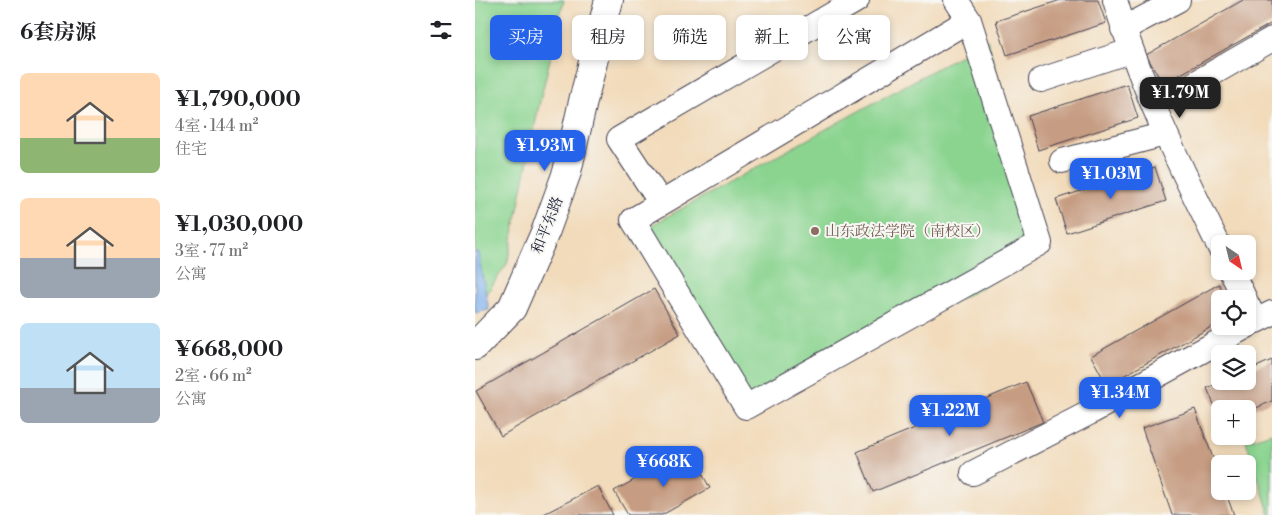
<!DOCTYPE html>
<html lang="zh">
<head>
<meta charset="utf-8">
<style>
	:root { --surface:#fff; --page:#f6f6f6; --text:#202124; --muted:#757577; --accent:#2563eb }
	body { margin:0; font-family:"Libre Bodoni","Noto Serif SC",serif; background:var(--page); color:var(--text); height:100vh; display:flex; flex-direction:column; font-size:19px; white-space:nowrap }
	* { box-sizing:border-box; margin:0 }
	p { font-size:16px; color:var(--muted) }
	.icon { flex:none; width:28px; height:28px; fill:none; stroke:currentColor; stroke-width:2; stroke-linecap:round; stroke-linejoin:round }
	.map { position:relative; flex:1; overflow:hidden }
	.side { display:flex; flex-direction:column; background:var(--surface); width:475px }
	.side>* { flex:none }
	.banner { position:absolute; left:15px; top:15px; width:475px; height:45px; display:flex; gap:10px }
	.needle { width:32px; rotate:145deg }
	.buttons { position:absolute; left:736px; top:235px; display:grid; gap:10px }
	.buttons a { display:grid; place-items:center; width:45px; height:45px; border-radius:8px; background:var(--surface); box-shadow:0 2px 8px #0003; font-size:25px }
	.price { position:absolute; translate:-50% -42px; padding:0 11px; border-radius:10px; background:var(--accent); color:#fff; font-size:16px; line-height:32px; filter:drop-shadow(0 1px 2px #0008) }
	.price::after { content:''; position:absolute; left:50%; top:30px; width:15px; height:11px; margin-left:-8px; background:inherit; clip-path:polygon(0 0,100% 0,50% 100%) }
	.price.active { background:#222; color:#fff }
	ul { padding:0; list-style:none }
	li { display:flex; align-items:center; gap:15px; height:125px; padding:0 20px }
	li span { display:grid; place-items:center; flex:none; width:140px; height:100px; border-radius:8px; color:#555 }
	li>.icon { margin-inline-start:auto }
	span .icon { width:60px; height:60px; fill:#fffc; stroke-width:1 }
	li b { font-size:21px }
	h2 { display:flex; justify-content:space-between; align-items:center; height:60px; padding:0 20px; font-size:21px }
	.pill { padding:0 18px; border-radius:8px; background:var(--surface); box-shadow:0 2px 8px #0003; font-size:18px; line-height:45px }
	.pill.active { background:var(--accent); color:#fff }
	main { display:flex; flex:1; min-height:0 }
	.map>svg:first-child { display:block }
</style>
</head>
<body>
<main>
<section class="side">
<h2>6套房源<svg class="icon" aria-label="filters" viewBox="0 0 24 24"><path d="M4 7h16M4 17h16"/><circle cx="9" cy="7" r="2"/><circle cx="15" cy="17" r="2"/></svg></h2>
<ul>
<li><span style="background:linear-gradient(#ffd9b3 65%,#8fb573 0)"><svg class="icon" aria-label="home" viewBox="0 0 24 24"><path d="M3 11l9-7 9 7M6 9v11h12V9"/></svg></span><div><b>¥1,790,000</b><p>4室 · 144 m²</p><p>住宅</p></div></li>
<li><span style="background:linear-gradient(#ffd9b3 60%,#9aa5b1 0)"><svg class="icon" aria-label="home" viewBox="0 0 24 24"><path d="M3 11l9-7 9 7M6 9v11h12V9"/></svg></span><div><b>¥1,030,000</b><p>3室 · 77 m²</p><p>公寓</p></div></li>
<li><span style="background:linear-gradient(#bfe0f5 65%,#9aa5b1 0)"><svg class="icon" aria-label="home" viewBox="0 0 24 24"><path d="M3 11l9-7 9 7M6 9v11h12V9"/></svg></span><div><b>¥668,000</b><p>2室 · 66 m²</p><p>公寓</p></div></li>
</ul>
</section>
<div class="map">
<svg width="797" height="515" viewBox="0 0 797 515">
	<rect width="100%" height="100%" fill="#f6f6f2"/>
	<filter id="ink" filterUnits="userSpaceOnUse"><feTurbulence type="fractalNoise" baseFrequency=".02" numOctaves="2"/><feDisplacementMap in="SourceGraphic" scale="10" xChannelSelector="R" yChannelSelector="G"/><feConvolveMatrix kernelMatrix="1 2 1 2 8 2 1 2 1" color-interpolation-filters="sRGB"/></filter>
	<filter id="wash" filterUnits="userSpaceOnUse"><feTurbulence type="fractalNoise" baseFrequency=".0096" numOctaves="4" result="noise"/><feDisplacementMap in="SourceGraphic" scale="20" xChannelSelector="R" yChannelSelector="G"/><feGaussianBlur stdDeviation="1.12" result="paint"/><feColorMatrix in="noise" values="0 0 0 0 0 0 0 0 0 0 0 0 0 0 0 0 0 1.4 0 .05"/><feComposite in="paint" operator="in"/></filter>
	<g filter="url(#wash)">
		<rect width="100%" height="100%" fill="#f2dbbb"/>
		<!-- green -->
		<path fill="#8bd490" stroke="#567b66" d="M 0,0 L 89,0 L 63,110 L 32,264 L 0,310 Z
			M 513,40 L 567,256 L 269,412 L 157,236 Z
			M 797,433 L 797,515 L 795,515 L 771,441 Z"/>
		<!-- water -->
		<path fill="#81b1ec" stroke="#526a94" d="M 0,251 L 3,253 L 14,310 L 0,313 Z"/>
		<g id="blocks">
			<!-- building -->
			<path fill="#c69c82" d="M 586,0 L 623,0 L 631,23 L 532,55 L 521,21 Z
				M 768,0 L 797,0 L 797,23 L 688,84 L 671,55 Z
				M 652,84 L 663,118 L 563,150 L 553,116 Z
				M 680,167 L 691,201 L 592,233 L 581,199 Z
				M 744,284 L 752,299 L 745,299 L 745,322 L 632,385 L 616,356 Z
				M 179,289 L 205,334 L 26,436 L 1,391 Z
				M 797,360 L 797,401 L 772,412 L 772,409 L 745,409 L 745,419 L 732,388 L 748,381 L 772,381 L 772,371 Z
				M 551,382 L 568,422 L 398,492 L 382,452 Z
				M 720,409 L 745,477 L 745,491 L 750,491 L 759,515 L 697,515 L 667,428 Z
				M 214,450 L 235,488 L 187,515 L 153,515 L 139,491 Z
				M 123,486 L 138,515 L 67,515 Z"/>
		</g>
	</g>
	<g filter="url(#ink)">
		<use href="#blocks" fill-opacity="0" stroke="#413e4e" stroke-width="1"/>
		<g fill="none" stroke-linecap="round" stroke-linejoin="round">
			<defs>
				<path id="minor" d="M 481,0 L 494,20 L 565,243 L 271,407 L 158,220 L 494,20
					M 640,0 C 666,87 705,166 745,248
					M 648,29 L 703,0
					M 566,80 L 655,51
					M 707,91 L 797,39
					M 587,161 L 690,134
					M 186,203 L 144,139 L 382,0
					M 756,271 L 770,299
					M 772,304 L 781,321 L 797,313
					M 498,473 L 614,413 L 772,326"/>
				<path id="major" d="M 0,346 L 37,308 L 71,230 L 92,172 L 109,97 L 134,0"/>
			</defs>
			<!-- minor casing -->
			<use href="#minor" stroke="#413e4e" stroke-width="26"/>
			<!-- major casing -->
			<use href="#major" stroke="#413e4e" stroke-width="30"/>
			<!-- minor -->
			<use href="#minor" stroke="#fff" stroke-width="24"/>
			<!-- major -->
			<use href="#major" stroke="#fff" stroke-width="28"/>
		</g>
	</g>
	<!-- markers -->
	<circle fill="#8d6e63" stroke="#f6f6f2" stroke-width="2" cx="340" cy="231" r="5"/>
	<g text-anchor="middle" stroke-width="4" stroke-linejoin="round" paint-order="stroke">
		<!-- street labels -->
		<g font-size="15" fill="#22223b" stroke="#f6f6f2">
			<text transform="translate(72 225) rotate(-68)" y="5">和平东路</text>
		</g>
		<!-- education labels -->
		<g font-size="15" fill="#785e54" stroke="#f6f6f2" text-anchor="start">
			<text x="350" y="236">山东政法学院（南校区）</text>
		</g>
	</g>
</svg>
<div class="buttons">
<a><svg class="needle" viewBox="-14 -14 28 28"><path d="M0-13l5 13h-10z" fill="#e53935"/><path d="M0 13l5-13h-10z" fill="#757577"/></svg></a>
<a><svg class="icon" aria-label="locate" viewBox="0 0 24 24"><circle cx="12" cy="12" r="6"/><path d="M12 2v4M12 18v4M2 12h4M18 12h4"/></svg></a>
<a><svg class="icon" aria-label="layers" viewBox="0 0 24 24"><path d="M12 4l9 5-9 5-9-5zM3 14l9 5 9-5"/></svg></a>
<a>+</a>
<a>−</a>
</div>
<b class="price active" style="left:705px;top:119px">¥1.79M</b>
<b class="price" style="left:70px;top:172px">¥1.93M</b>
<b class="price" style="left:636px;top:200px">¥1.03M</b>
<b class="price" style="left:645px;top:419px">¥1.34M</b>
<b class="price" style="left:475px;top:437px">¥1.22M</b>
<b class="price" style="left:189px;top:488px">¥668K</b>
<div class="banner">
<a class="pill active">买房</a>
<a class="pill">租房</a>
<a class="pill">筛选</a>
<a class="pill">新上</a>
<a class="pill">公寓</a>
</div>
</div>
</main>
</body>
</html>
